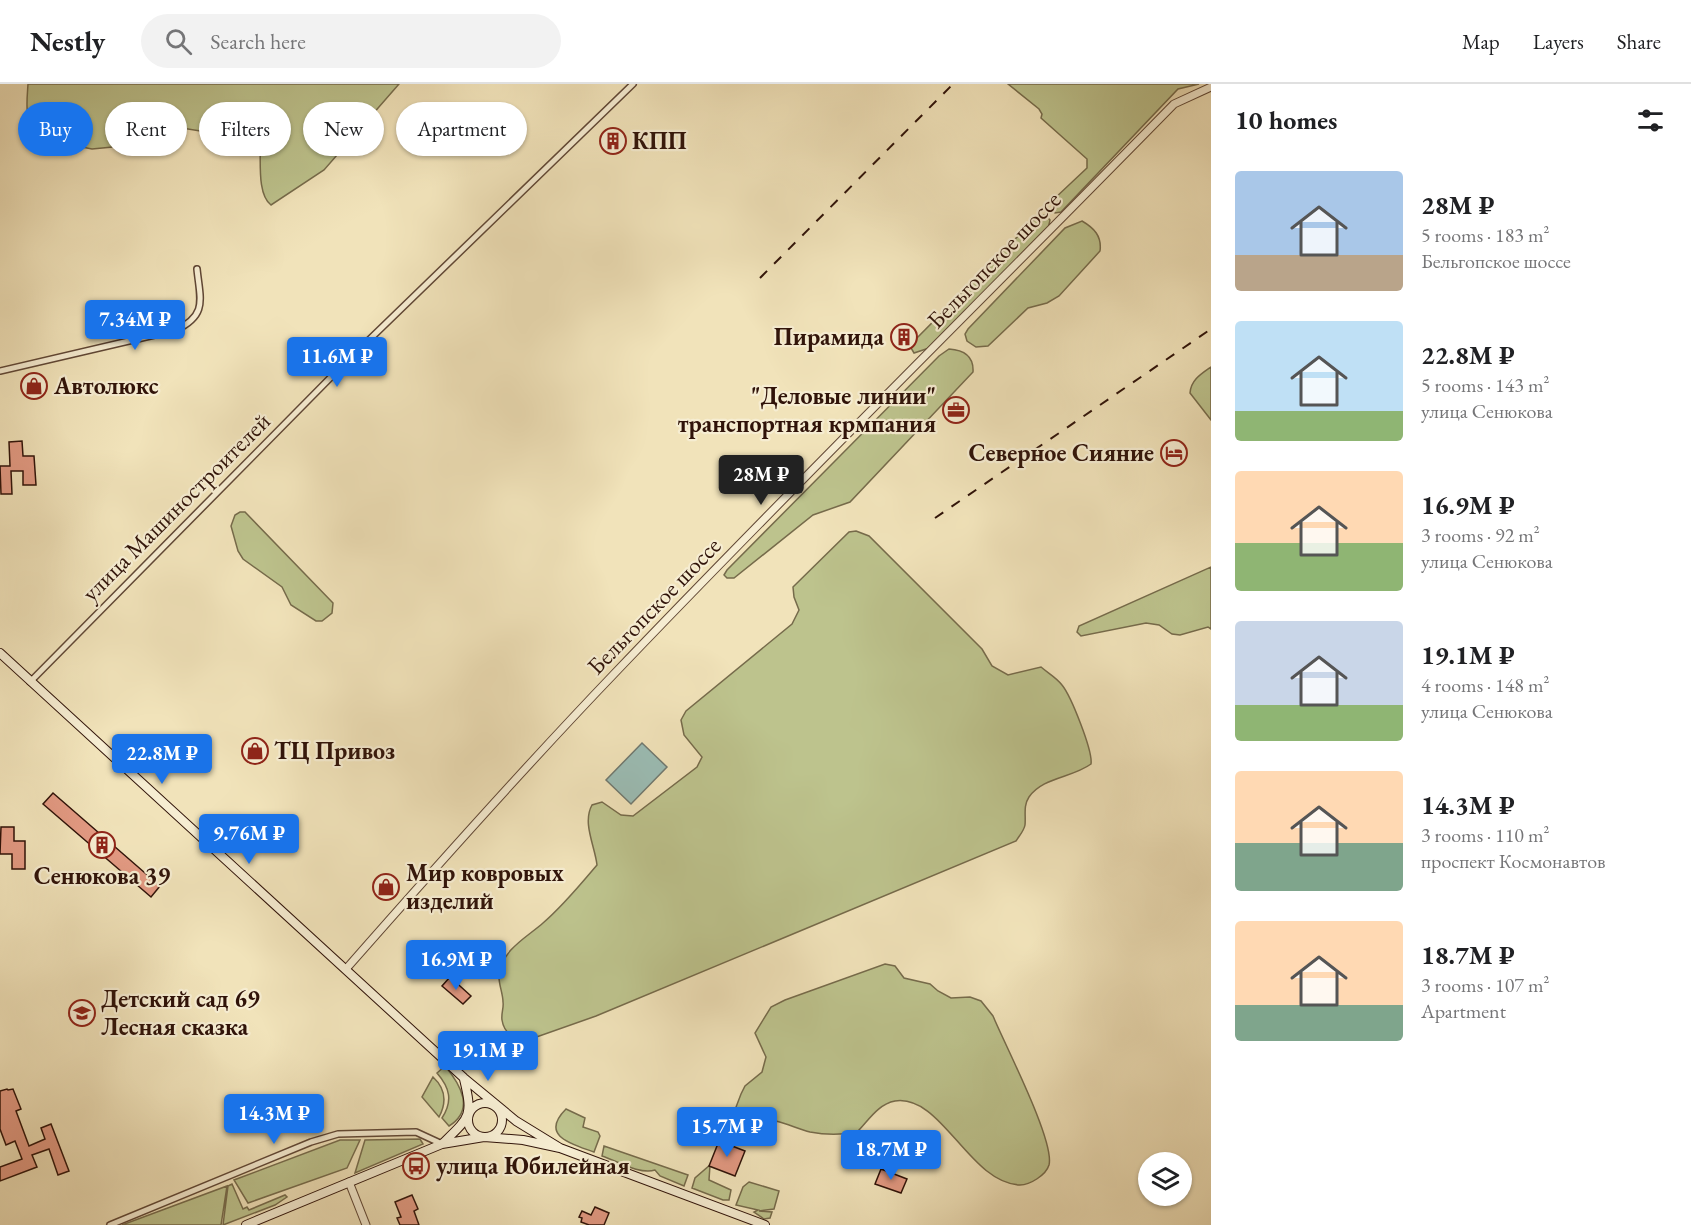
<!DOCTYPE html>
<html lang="en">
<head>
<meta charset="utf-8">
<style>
	:root { --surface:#fff; --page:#f2f2f2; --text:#202124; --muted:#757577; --line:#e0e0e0; --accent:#1a73e8 }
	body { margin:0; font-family:"EB Garamond",serif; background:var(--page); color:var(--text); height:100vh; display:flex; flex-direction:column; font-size:22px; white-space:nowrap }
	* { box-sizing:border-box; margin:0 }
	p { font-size:20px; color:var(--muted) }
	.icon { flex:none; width:33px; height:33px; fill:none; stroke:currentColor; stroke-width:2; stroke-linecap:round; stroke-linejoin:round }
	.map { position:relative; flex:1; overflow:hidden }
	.sheet { display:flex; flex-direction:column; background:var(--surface); width:480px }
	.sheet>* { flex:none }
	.guide { position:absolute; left:18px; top:18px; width:570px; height:54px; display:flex; gap:12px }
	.tools { position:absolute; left:1138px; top:1068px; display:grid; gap:12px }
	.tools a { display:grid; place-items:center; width:54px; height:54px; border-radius:50%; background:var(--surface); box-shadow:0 2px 4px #0004; font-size:30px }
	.price { position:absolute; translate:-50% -51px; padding:0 14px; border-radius:6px; background:var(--accent); color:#fff; font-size:20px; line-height:39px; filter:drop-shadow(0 2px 3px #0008) }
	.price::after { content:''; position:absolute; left:50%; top:36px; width:18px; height:14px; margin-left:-9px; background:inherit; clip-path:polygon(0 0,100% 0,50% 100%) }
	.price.active { background:#222; color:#fff }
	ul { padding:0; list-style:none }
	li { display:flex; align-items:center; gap:18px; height:150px; padding:0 24px }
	li span { display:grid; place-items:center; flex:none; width:168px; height:120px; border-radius:6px; color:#555 }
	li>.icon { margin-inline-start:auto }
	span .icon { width:72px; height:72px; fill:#fffc; stroke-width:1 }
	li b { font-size:26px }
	h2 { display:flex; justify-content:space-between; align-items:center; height:72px; padding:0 24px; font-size:26px }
	.pill { padding:0 21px; border-radius:27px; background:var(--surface); box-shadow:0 2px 4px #0004; font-size:21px; line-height:54px }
	.pill.active { background:var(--accent); color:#fff }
	header { display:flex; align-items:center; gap:36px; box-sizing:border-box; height:84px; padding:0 30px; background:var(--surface); border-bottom:2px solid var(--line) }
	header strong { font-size:28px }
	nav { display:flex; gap:33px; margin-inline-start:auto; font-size:21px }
	.search { width:420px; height:54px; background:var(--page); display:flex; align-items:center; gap:15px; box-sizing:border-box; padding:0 21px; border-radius:33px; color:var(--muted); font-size:22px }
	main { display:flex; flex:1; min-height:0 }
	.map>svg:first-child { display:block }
</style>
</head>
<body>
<header>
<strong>Nestly</strong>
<div class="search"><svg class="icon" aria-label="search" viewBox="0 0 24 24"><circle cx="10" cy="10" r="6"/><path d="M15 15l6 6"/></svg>Search here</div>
<nav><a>Map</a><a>Layers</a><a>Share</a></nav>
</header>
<main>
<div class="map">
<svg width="1211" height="1141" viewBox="0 0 1211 1141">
	<rect width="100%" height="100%" fill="#f1e3ba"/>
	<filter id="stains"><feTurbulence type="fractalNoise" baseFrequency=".00333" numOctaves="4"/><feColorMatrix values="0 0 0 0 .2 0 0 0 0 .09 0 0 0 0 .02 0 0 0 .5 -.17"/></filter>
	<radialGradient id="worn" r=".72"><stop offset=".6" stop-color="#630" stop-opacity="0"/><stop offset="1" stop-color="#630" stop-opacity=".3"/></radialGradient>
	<!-- green -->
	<path fill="#bdc38d" stroke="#766b4b" stroke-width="1.5" d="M 28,0 L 399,0 L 324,86 L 271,121 C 257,110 261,77 260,61 L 256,56 L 151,39 L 140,44 L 123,62 L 92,65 L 82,63 L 76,49 L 67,45 L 32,44 C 25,29 27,16 28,0 Z
		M 1008,0 L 1199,0 L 1178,5 L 1061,128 L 1055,129 L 1053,125 L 1054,115 L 1087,84 L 1087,75 L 1041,34 L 1042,30 L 1039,25 Z
		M 1039,131 L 1045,131 L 1050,136 L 1048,145 L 929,264 L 914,269 L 911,264 L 914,257 Z
		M 1082,137 C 1094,144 1102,152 1100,167 L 1059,212 L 1047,219 L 1028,224 L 988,262 L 976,263 L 967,257 L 965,250 L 968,245 L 1065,144 Z
		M 949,265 C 964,266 974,272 973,288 L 850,418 L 813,431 L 734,494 L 727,494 L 724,491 L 727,486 L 939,272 Z
		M 1211,283 L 1211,336 L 1190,309 C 1191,296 1201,290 1211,283 Z
		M 240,428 L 245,428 L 333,519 L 332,529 L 322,537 L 316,537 L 291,521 L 282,503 L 243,475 L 238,467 L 231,442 L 235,431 Z
		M 856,447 L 869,452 L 982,565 L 992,582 L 1008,591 L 1041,583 C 1048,589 1057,594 1062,601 C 1071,612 1093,667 1091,680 C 1072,694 1043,693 1029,713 C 1023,722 1026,731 1025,741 C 1024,747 1019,752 1016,757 L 596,932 L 528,956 C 515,957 504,949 502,936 C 501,929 504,924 503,918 C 503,909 498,899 499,890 C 503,865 526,854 543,839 C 563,822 580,801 597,781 C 595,762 582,739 592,721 L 602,718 L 621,731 L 633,732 L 697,683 L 702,673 L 684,651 L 681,636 L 686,627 L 792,540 L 799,526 L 794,513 L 793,503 L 849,448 Z
		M 1211,483 L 1211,545 L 1208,543 L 1180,551 L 1172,550 L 1159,541 L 1146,539 L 1081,552 L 1077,548 L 1079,542 Z
		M 885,880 L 895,882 L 904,894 L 930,900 L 938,907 L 951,914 L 970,913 L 981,917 L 993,932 C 1004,959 1055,1057 1049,1081 C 1046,1091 1030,1101 1020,1101 C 969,1099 942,1010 895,1017 C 878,1020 868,1037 857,1048 C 841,1051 826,1051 810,1048 C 793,1044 776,1033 759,1037 L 751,1048 L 735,1039 L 733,1031 L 741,1010 L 745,1002 L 762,988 L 766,973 L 755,949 L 771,923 L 785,916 Z
		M 445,982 C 461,1001 475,1026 449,1042 L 442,1034 C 453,1017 450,1004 437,989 Z
		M 433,993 C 446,1005 447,1018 439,1033 L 422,1013 Z
		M 566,1025 L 585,1034 L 583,1043 L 598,1048 L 600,1052 L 594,1068 C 572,1060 539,1052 566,1025 Z
		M 420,1055 L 423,1060 L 355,1089 L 365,1056 Z
		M 340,1056 L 360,1056 L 347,1084 L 248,1119 L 234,1096 Z
		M 604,1062 L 688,1091 L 684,1102 L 660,1092 L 655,1086 C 640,1091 617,1077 602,1072 Z
		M 710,1081 L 709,1096 L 731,1106 L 729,1116 L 723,1116 L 692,1104 L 695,1094 Z
		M 749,1098 L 779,1107 L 774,1125 L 759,1127 L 772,1128 L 770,1134 L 764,1135 L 754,1128 L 758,1126 L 736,1121 L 743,1103 Z
		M 232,1100 L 243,1125 L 247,1123 L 249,1126 L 285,1111 L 287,1113 L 275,1121 L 223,1141 L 228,1102 Z
		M 227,1102 L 221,1141 L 122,1141 Z"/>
	<!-- water -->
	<path fill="#9bbdb5" stroke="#707970" stroke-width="1.5" d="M 642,659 L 667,683 L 631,720 L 606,696 Z"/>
	<!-- building -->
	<path fill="#e39a83" stroke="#301309" stroke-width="1.5" d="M 22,357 L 23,372 L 34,372 L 36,401 L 23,401 L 23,387 L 11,387 L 12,410 L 1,410 L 0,382 L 10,382 L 9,358 Z
		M 53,709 L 160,802 L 151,813 L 43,720 Z
		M 1,743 L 14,743 L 14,757 L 25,757 L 25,785 L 12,785 L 12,770 L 0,770 Z
		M 450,893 L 471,912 L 463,920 L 442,902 Z
		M 7,1005 L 8,1006 L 13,1005 L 21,1025 L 16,1027 L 29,1062 L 45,1055 L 41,1044 L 51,1040 L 69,1087 L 58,1091 L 49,1065 L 32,1071 L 37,1083 L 0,1097 L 0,1083 L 22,1075 L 15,1057 L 6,1061 L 0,1045 L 0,1007 Z
		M 719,1057 L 745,1067 L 735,1092 L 709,1082 Z
		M 881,1085 L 907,1095 L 901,1109 L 875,1100 Z
		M 412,1111 L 418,1125 L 414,1127 L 419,1141 L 400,1141 L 397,1134 L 401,1133 L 395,1118 Z
		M 595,1123 L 609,1129 L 604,1141 L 589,1141 L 581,1138 L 582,1134 L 579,1133 L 582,1127 L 591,1131 Z"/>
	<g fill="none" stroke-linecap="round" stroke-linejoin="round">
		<defs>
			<path id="minor" d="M 0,287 L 176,246 C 208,231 200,215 197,185
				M 30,598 L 339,285 L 633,0
				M 110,1141 L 311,1058 L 338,1050 L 416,1048 L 442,1060"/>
			<path id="tertiary" d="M 346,885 C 433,786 521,687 613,591 C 797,398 987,211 1174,20 L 1211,3
				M 349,1098 L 366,1141"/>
			<path id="secondary" d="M 0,569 L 464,994 L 516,1037 L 560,1064
				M468 1036a17 17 0 1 1 34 0a17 17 0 1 1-34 0Z
				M 443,1059 C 470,1033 473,1032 464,995
				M 246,1141 L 442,1060 L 484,1053 L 523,1056 L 560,1064 L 765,1141"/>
		</defs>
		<!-- minor casing -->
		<use href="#minor" stroke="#604735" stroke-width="8"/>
		<!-- tertiary casing -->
		<use href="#tertiary" stroke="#604735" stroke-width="9"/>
		<!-- secondary casing -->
		<use href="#secondary" stroke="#301309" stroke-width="10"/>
		<!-- minor -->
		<use href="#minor" stroke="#f6edd2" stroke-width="5"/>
		<!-- tertiary -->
		<use href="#tertiary" stroke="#f6edd2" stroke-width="7"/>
		<!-- secondary -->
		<use href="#secondary" stroke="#f6edd2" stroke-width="8"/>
		<!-- rail -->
		<path stroke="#301309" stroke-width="2" stroke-dasharray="10 10" stroke-linecap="butt" d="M 760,194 L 953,0
			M 935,434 L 1211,245"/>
	</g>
	<!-- icons -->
	<defs>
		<symbol id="building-ring" viewBox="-11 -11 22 22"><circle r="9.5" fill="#f6edd2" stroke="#8f2418" stroke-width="1.5"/><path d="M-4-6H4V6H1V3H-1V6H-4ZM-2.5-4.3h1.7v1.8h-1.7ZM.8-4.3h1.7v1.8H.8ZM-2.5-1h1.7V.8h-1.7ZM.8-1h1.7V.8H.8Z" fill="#8f2418"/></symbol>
		<symbol id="shop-ring" viewBox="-11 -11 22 22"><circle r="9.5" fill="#f6edd2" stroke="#8f2418" stroke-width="1.5"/><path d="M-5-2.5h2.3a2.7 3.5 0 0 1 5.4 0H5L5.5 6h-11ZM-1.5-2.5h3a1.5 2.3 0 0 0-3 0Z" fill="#8f2418"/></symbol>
		<symbol id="office-ring" viewBox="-11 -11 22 22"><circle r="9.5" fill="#f6edd2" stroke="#8f2418" stroke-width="1.5"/><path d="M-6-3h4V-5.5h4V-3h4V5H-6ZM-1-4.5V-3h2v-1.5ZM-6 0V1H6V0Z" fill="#8f2418"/></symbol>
		<symbol id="hotel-ring" viewBox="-11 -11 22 22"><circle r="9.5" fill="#f6edd2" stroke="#8f2418" stroke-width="1.5"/><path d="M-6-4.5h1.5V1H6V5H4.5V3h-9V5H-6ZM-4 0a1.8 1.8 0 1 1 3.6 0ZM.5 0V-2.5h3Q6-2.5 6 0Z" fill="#8f2418"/></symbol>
		<symbol id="school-ring" viewBox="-11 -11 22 22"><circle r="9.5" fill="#f6edd2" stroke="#8f2418" stroke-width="1.5"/><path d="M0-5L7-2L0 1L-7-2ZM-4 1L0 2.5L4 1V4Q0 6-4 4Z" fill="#8f2418"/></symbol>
		<symbol id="bus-ring" viewBox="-11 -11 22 22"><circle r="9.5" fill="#f6edd2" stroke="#8f2418" stroke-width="1.5"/><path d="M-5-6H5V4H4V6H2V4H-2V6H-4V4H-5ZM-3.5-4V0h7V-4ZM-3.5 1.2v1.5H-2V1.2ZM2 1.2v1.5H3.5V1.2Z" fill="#8f2418"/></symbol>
	</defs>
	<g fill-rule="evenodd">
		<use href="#building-ring" x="598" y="42" width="30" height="30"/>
		<use href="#building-ring" x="889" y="238" width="30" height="30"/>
		<use href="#shop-ring" x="19" y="287" width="30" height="30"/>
		<use href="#office-ring" x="941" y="311" width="30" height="30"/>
		<use href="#hotel-ring" x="1159" y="354" width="30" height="30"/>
		<use href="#shop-ring" x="240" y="652" width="30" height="30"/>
		<use href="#building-ring" x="87" y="746" width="30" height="30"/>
		<use href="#shop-ring" x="371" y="788" width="30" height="30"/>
		<use href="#school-ring" x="67" y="914" width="30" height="30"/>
		<use href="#bus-ring" x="401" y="1067" width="30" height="30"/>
	</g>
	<g text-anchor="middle" stroke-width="4.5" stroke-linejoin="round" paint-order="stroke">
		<!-- poi labels -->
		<g font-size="24" font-weight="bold" fill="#301309" stroke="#f6edd2" text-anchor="start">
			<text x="632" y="65">КПП</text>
			<text x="884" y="261" text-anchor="end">Пирамида</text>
			<text x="54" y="310">Автолюкс</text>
			<text x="936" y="320" text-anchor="end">"Деловые линии"<tspan x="936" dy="28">транспортная крмпания</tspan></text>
			<text x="1154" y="377" text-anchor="end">Северное Сияние</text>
			<text x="274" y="675">ТЦ Привоз</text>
			<text x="406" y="797">Мир ковровых<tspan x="406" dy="28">изделий</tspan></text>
			<text x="102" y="800" text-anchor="middle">Сенюкова 39</text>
			<text x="101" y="923">Детский сад 69<tspan x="101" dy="28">Лесная сказка</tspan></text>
			<text x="436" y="1090">улица Юбилейная</text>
		</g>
		<!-- street labels -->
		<g font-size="24" fill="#301309" stroke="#f6edd2">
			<text transform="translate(994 176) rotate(-46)" y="8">Бельгопское шоссе</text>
			<text transform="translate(176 423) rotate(-45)" y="8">улица Машиностроителей</text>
			<text transform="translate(654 522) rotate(-46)" y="8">Бельгопское шоссе</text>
		</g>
	</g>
	<rect width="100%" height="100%" filter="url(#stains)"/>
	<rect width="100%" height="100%" fill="url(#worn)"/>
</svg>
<div class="tools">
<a><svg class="icon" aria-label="layers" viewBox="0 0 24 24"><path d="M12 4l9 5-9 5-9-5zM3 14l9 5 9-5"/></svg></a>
</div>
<b class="price" style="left:135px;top:267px">7.34M ₽</b>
<b class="price" style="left:337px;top:304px">11.6M ₽</b>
<b class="price active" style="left:761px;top:422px">28M ₽</b>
<b class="price" style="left:162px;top:701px">22.8M ₽</b>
<b class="price" style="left:249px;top:781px">9.76M ₽</b>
<b class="price" style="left:456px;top:907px">16.9M ₽</b>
<b class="price" style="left:488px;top:998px">19.1M ₽</b>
<b class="price" style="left:274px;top:1061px">14.3M ₽</b>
<b class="price" style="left:727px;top:1074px">15.7M ₽</b>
<b class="price" style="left:891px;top:1097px">18.7M ₽</b>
<div class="guide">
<a class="pill active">Buy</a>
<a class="pill">Rent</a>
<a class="pill">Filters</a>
<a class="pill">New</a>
<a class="pill">Apartment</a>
</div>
</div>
<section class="sheet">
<h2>10 homes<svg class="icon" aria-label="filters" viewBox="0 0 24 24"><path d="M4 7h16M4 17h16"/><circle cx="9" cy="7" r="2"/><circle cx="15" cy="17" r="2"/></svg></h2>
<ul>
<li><span style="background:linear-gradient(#a9c7e8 70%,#b9a48a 0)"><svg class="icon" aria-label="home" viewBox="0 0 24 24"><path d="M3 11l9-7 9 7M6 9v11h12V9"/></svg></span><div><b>28M ₽</b><p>5 rooms · 183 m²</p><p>Бельгопское шоссе</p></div></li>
<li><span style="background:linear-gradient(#bfe0f5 75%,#8fb573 0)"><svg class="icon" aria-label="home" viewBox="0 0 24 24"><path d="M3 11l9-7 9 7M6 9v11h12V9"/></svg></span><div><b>22.8M ₽</b><p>5 rooms · 143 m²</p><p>улица Сенюкова</p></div></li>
<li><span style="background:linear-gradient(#ffd9b3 60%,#8fb573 0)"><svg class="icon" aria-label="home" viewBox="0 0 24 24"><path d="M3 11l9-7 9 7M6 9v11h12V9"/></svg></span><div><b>16.9M ₽</b><p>3 rooms · 92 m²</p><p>улица Сенюкова</p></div></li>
<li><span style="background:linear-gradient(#c9d6e8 70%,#8fb573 0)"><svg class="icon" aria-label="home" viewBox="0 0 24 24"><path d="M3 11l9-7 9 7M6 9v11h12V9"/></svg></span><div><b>19.1M ₽</b><p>4 rooms · 148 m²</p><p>улица Сенюкова</p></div></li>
<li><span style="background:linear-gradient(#ffd9b3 60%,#7fa58c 0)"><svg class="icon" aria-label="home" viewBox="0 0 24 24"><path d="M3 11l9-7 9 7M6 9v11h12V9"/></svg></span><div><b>14.3M ₽</b><p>3 rooms · 110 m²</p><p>проспект Космонавтов</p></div></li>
<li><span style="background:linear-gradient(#ffd9b3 70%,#7fa58c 0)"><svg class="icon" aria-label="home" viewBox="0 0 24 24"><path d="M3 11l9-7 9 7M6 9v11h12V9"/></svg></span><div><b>18.7M ₽</b><p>3 rooms · 107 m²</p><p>Apartment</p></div></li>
</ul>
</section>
</main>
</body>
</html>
